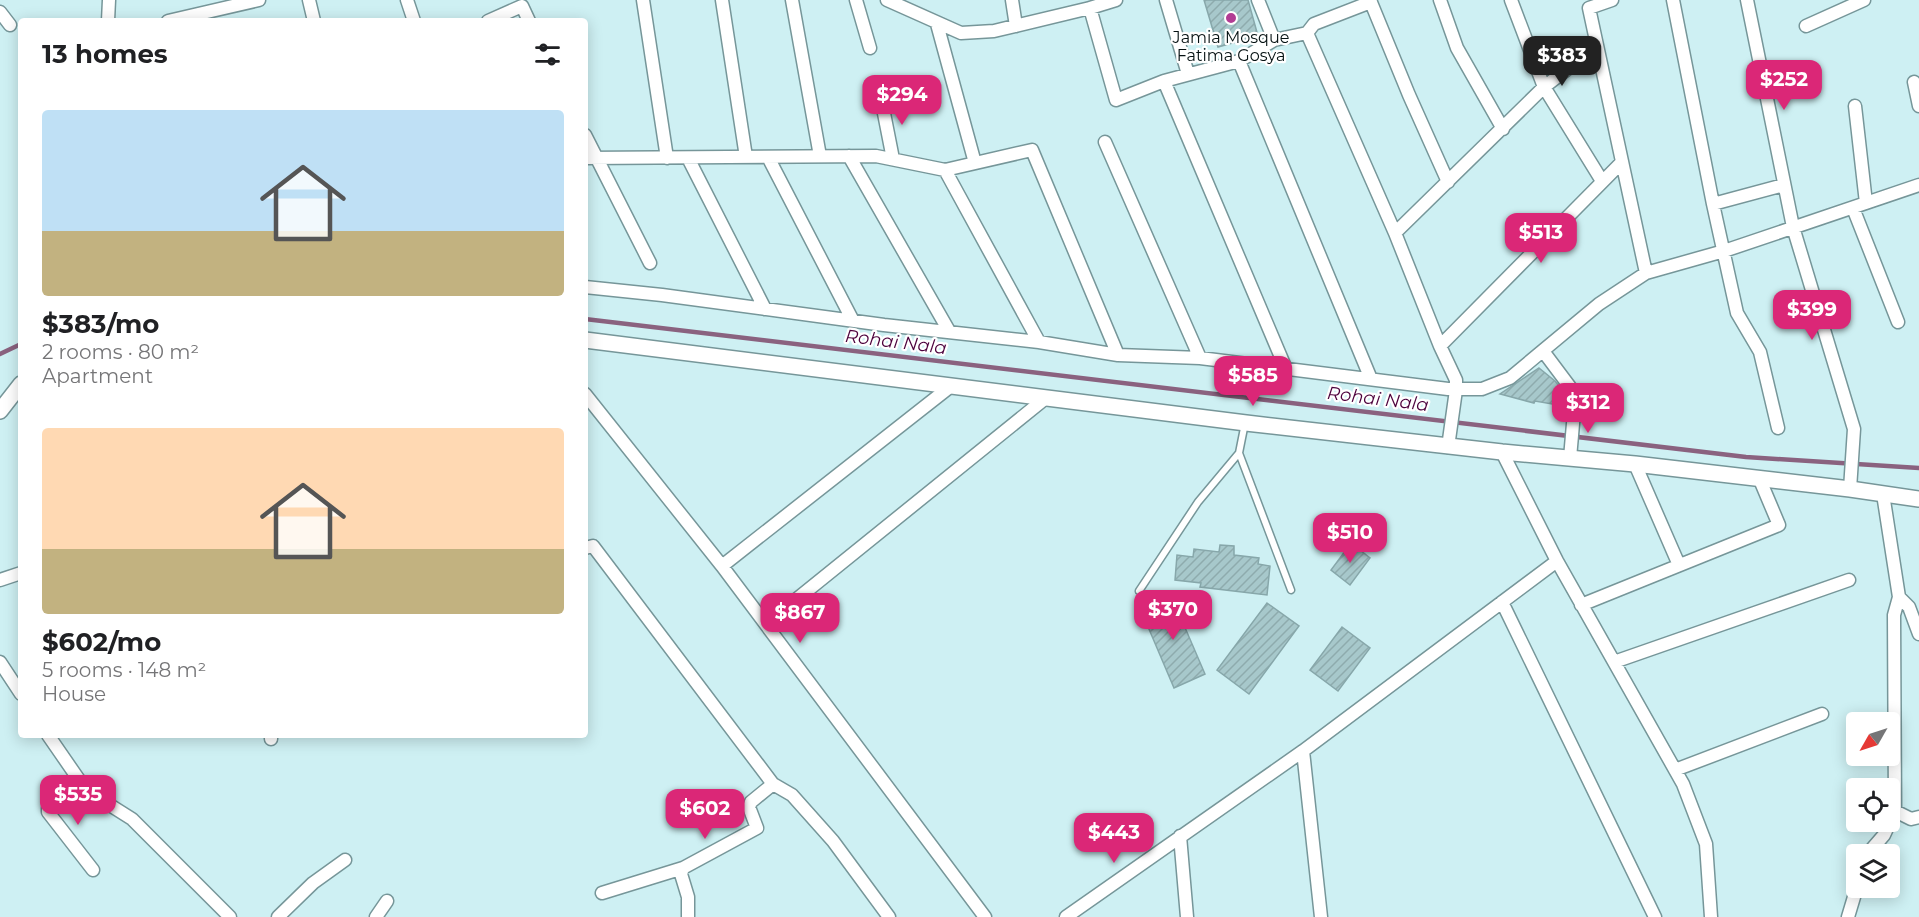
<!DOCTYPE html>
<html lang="en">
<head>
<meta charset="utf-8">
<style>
	:root { --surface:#fff; --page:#f2f2f2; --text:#202124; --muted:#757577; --accent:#db2777 }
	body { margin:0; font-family:Montserrat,sans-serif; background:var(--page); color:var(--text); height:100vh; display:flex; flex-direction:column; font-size:22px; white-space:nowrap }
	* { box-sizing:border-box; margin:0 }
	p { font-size:20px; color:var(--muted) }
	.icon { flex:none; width:33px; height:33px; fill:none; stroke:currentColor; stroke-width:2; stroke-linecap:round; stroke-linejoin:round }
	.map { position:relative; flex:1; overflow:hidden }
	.panel { position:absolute; left:18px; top:18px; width:570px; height:720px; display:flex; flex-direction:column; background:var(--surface); border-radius:6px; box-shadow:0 3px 15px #0003 }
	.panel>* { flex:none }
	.needle { width:39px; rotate:231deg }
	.buttons { position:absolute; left:1846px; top:712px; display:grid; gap:12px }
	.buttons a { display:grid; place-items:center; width:54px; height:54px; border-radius:6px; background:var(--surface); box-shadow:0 3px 15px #0003; font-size:30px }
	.price { position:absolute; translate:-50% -51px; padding:0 14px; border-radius:12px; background:var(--accent); color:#fff; font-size:20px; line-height:39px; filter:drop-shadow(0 2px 3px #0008) }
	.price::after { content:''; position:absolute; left:50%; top:36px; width:18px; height:14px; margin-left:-9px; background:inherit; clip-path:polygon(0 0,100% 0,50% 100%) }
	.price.on { background:#222; color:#fff }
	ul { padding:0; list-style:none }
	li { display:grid; align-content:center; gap:12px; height:318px; padding:0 24px }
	li span { display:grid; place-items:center; height:186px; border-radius:6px; color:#555 }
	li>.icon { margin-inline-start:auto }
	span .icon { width:108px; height:108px; fill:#fffc; stroke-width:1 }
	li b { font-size:26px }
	h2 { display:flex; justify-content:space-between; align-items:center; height:72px; padding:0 24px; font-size:26px }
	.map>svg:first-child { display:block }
</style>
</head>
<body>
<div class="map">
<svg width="1919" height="917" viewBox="0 0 1919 917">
	<defs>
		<pattern id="building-hatch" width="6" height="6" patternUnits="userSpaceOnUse" patternTransform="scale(1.5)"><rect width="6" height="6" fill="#a7c8cb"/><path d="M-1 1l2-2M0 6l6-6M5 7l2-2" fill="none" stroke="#8eabad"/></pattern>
	</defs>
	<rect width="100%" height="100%" fill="#cef0f3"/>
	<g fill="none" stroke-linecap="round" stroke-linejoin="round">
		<!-- stream -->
		<path stroke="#8a627f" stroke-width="4.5" d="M 585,319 L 1746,457 L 1919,468
			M 0,354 L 21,344"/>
	</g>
	<!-- building -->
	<path fill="url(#building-hatch)" stroke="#87a7aa" stroke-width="1.5" d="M 1204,0 L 1248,0 L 1258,36 L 1218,47 Z
		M 1539,368 L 1555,381 L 1563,391 L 1565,397 L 1558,405 L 1535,401 L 1534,403 L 1500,394 Z
		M 1351,543 L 1370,558 L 1350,585 L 1331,570 Z
		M 1220,545 L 1234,546 L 1234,555 L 1259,558 L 1258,564 L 1270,566 L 1267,595 L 1200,587 L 1201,583 L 1175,580 L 1177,555 L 1193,557 L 1194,549 L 1219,552 Z
		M 1171,595 L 1205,674 L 1174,688 L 1140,608 Z
		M 1267,603 L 1299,626 L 1249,694 L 1217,670 Z
		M 1342,627 L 1370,648 L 1338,691 L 1310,670 Z"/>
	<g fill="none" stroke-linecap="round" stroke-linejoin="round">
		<defs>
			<path id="service" d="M 1239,453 L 1291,590
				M 1139,591 L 1198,502 L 1239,453 L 1245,423"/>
			<path id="minor" d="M 309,0 L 314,21
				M 407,0 L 414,21
				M 643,0 L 667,158
				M 722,0 L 746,157
				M 792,0 L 820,156
				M 856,0 L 870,48
				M 887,0 L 961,33 L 994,31 L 1090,8
				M 1012,0 L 1016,26
				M 1116,0 L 1090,8 L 1116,100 L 1164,81 L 1239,61 L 1274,40 L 1307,33 L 1314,24 L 1371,2
				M 1166,0 L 1188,74
				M 1258,0 L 1274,40
				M 1370,0 L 1409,95 L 1448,182
				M 1440,0 L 1457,48 L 1503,129
				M 1511,0 L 1544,87 L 1602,181
				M 1612,0 L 1589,8 L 1646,273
				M 1673,0 L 1713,204 L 1737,313 L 1760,352 L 1778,428
				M 1747,0 L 1793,227 L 1854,429 L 1850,489
				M 0,12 L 10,25
				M 108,21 L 109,0
				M 168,21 L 259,0
				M 488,21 L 522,6 L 529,21
				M 937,24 L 975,163
				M 1806,26 L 1864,0
				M 1307,33 L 1395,233
				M 1239,61 L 1371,379
				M 1164,81 L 1286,369
				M 1914,82 L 1919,106
				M 881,98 L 893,159
				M 1855,106 L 1866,203
				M 585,135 L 650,263
				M 1105,142 L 1200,358
				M 849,156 L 949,331
				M 768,157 L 852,319
				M 585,158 L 876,156 L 945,170 L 1039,342
				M 688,158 L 765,309
				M 945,170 L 1032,150 L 1118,355
				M 1713,204 L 1784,185
				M 1853,208 L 1898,322
				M 585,287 L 662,295 L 884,325 L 1039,342 L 1118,355 L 1200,358 L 1448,389 L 1482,389 L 1510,378 L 1599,304 L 1646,273 L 1724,251 L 1919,185
				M 1440,346 L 1622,162
				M 1543,351 L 1570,387 L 1575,401 L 1570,458
				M 585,394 L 722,566 L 985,917
				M 1448,447 L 1456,390 L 1456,380 L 1440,346 L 1395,233 L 1544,87 L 1597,46
				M 1502,452 L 1557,561 L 1683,784 L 1706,844 L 1711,917
				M 1635,464 L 1679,565
				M 585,548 L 593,546 L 773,784 L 792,795 L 833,841 L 889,917
				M 722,566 L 951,386
				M 0,580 L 21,573
				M 1899,597 L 1909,607 L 1919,634
				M 1502,602 L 1655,917
				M 1581,605 L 1779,525 L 1760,480
				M 766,624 L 1047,397
				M 0,662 L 21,694
				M 1614,662 L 1849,580
				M 48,735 L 86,790 L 132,819 L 230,917
				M 271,735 L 271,739
				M 1303,751 L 1321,917
				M 1675,770 L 1822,714
				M 79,783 L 48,808 L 48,812 L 93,870
				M 1895,811 L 1911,819 L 1919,817
				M 1180,836 L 1187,917
				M 1869,855 L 1871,850 L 1884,835 L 1895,811 L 1894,615 L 1899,597 L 1883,494
				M 602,893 L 683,868
				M 278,917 L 313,883 L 345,860
				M 376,917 L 387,901
				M 688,917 L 688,897 L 681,874 L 683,868 L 757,828 L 749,807 L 751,802 L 773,784
				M 1066,917 L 1303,751 L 1557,561
				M 1848,917 L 1857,887"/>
			<path id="tertiary" d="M 585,340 L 1246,423 L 1502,452 L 1635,464 L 1850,489 L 1919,499
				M 0,411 L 21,384"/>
		</defs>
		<!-- service casing -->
		<use href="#service" stroke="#769699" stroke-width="9"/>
		<!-- minor casing -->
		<use href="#minor" stroke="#769699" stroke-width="15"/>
		<!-- tertiary casing -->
		<use href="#tertiary" stroke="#769699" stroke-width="18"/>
		<!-- service -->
		<use href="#service" stroke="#fff" stroke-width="6"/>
		<!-- minor -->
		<use href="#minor" stroke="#fff" stroke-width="12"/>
		<!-- tertiary -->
		<use href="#tertiary" stroke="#fff" stroke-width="15"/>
	</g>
	<!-- markers -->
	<circle fill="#b23c94" stroke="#fff" stroke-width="2" cx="1231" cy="18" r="6"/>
	<g text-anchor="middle" stroke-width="4.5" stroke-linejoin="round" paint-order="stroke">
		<!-- poi labels -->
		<g font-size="16" fill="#051112" stroke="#fff">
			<text x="1231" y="43">Jamia Mosque<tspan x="1231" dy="18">Fatima Gosya</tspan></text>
		</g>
		<!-- water labels -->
		<g font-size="18" font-style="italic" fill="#4c003c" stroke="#fff">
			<text transform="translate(896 342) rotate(7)" y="6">Rohai Nala</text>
			<text transform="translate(1378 399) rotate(7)" y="6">Rohai Nala</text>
		</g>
	</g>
</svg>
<div class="buttons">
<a><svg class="needle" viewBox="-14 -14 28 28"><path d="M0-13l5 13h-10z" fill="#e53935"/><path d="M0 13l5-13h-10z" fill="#757577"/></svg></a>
<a><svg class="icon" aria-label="locate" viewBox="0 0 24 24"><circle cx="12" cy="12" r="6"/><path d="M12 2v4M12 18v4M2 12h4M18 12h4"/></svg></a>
<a><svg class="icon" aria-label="layers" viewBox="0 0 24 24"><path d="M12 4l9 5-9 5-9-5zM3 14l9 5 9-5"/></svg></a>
</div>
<b class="price on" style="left:1562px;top:87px">$383</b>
<b class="price" style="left:1784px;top:111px">$252</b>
<b class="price" style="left:902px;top:126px">$294</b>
<b class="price" style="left:1541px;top:264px">$513</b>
<b class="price" style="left:1812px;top:341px">$399</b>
<b class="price" style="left:1253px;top:407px">$585</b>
<b class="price" style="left:1588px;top:434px">$312</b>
<b class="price" style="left:1350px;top:564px">$510</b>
<b class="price" style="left:1173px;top:641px">$370</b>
<b class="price" style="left:800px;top:644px">$867</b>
<b class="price" style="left:78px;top:826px">$535</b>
<b class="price" style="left:705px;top:840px">$602</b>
<b class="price" style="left:1114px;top:864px">$443</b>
<section class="panel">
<h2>13 homes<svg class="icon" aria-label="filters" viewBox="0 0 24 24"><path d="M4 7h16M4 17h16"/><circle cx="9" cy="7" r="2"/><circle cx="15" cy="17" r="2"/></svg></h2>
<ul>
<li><span style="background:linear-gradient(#bfe0f5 65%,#c2b280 0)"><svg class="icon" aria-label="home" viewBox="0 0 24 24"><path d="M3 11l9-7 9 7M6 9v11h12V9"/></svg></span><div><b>$383/mo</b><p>2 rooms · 80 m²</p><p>Apartment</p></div></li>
<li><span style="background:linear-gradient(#ffd9b3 65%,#c2b280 0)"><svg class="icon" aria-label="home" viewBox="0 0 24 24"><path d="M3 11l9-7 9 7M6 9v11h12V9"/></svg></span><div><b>$602/mo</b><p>5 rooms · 148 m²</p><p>House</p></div></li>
</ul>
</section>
</div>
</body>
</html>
